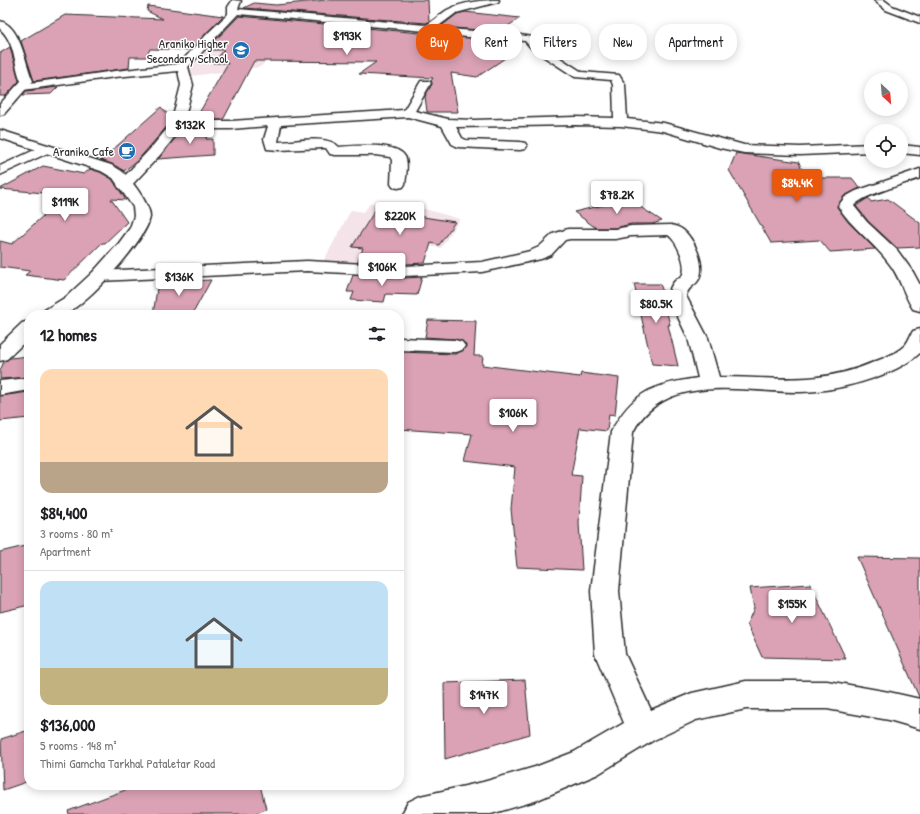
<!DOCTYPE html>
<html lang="en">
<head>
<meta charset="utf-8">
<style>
	:root { --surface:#fff; --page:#f6f6f6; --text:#202124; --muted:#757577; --line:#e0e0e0; --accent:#ea580c }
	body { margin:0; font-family:"Patrick Hand",sans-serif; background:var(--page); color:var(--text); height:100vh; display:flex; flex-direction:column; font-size:15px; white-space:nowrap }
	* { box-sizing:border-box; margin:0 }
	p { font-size:13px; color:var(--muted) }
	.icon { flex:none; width:22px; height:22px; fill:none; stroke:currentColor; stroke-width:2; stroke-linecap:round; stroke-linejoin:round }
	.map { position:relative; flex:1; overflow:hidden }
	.details { position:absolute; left:24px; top:310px; width:380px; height:480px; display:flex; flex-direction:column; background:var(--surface); border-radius:16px; box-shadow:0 2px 10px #0003 }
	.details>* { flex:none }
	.guide { position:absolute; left:416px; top:24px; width:380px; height:36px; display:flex; gap:8px }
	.needle { width:26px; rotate:154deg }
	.buttons { position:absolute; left:864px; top:72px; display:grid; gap:8px }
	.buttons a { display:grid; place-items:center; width:44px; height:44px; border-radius:50%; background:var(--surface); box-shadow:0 2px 10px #0003; font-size:20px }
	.price { position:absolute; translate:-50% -34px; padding:0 9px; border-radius:4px; background:#fff; color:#222; font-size:13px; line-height:26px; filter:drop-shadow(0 1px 2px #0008) }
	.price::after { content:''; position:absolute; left:50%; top:24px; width:12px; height:9px; margin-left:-6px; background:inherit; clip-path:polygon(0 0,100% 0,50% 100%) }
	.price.active { background:var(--accent); color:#fff }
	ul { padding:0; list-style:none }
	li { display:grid; align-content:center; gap:8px; height:212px; padding:0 16px }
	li+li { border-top:1px solid var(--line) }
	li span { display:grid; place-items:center; height:124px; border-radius:12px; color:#555 }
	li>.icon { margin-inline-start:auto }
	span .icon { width:72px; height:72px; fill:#fffc; stroke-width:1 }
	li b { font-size:17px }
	h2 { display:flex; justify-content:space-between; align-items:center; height:48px; padding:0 16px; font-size:17px }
	.tag { padding:0 14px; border-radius:16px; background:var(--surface); box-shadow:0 2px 10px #0003; font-size:14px; line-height:36px }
	.tag.active { background:var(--accent); color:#fff }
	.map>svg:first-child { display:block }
</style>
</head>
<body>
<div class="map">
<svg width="920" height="814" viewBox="0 0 920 814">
	<rect width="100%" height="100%" fill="#fff"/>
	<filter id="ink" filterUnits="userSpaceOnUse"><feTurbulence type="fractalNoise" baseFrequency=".025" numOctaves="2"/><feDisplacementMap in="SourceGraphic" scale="8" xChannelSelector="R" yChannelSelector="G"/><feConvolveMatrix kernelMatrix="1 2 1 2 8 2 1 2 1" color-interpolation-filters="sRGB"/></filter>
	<g filter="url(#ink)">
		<!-- built -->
		<path fill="#f4e3e8" d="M 221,33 L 294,37 L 260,67 L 191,76 L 189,63 Z
			M 370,203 L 421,208 L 460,219 L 441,248 L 401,242 L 389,268 L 322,264 L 351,210 L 364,212 Z"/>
		<!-- building -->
		<path fill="#daa2b4" stroke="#2b2b2b" d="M 326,0 L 428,0 L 429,22 L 426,23 L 244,8 L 254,3 L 276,5 Z
			M 148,6 L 223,16 L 190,50 L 150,49 L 146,57 L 130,57 L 129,68 L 34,81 L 21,41 L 65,15 L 163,19 L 147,11 Z
			M 465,12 L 520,18 L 502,30 L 508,30 L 506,32 L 440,27 L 457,14 Z
			M 239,16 L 494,40 L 483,48 L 514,52 L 477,77 L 451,73 L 458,112 L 427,112 L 425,96 L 432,84 L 431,81 L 433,78 L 359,74 L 376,62 L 254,61 L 223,120 L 195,120 L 228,63 L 213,63 L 224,50 L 206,50 Z
			M 10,47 L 19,81 L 6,96 L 0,96 L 0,53 Z
			M 58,87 L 51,94 L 23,95 L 26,91 Z
			M 161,107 L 171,118 L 170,123 L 137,161 L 124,171 L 112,164 L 101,160 Z
			M 182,130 L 209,130 L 206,139 L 213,139 L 213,155 L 158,159 Z
			M 736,153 L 799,162 L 803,174 L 816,175 L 818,178 L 852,178 L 860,188 L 844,196 L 837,207 L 848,222 L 875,249 L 830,252 L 820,240 L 771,243 L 729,170 Z
			M 43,166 L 84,174 L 90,169 L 100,172 L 112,179 L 126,200 L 111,199 L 127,222 L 105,243 L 102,243 L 64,280 L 25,275 L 30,271 L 0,267 L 0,241 L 12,244 L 66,195 L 0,189 Z
			M 868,198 L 871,202 L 888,199 L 920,223 L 920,247 L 897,248 L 868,221 L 856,206 Z
			M 628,199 L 662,221 L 652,224 L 631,224 L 615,228 L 596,228 L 574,212 Z
			M 379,204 L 421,208 L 417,216 L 455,222 L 439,245 L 431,243 L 425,263 L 405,264 L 358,262 L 363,248 L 352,247 Z
			M 353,275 L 405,278 L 422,277 L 417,295 L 386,294 L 384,302 L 351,300 L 354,292 L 347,292 Z
			M 211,280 L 192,315 L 153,315 L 158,282 Z
			M 634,284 L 660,284 L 671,313 L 667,313 L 670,325 L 668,325 L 678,366 L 652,364 Z
			M 428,320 L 476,321 L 474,356 L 483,356 L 482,365 L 580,377 L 581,373 L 619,378 L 615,415 L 609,414 L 607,431 L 580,428 L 571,475 L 582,476 L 579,523 L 582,570 L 517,567 L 511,509 L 515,467 L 465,461 L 472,434 L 399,429 L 399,352 L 455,354 L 462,351 L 466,346 L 462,341 L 455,339 L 425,337 Z
			M 29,356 L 29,377 L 0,379 L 0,371 L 4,361 L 10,358 Z
			M 29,392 L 29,418 L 0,421 L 0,396 Z
			M 29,545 L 29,605 L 0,612 L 0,552 Z
			M 857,557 L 920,558 L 920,697 L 919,697 Z
			M 810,584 L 846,659 L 762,657 L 747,624 L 754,608 L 750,588 Z
			M 525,680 L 530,734 L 445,759 L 444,683 Z
			M 29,730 L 29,781 L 3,790 L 1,739 Z
			M 139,785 L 260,785 L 266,809 L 254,814 L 69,814 L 68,811 Z"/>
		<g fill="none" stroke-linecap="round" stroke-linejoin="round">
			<defs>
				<path id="minor" d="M 232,0 L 241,1 L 238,9 L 426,25 C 434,21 439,15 447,10 C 463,2 482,0 499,0 L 498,2 L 456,13 L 436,28 L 513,34 L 533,37 L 540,45 L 582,72 L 619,75 L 625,85 L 627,119 L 664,123 L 744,145 L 800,147 L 871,144 L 871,152 L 800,155 L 744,153 L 720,148 L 663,131 L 621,126 L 575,125 L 456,127 L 462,138 L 466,140 L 520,142 L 525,143 L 527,146 L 525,149 L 520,150 L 458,147 L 452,144 L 442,126 L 408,117 L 281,125 L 278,142 C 294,142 327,134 339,147 C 353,146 401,141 406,159 C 408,166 406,177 405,184 L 403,187 L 398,188 L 393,187 L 391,184 L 392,160 L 390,157 L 375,155 L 335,155 L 330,154 L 326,148 L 323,148 L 279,150 L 267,149 L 264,139 L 268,126 L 231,129 L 181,129 L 160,155 L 129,188 L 124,189 L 119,188 L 117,185 L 119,182 L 150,149 L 171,124 L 181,85 L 178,71 L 115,77 L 23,90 L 19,89 L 17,87 L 19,85 L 23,84 L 115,71 L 179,64 L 209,32 L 228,14 L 228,7 L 232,1 ZM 238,14 L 425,31 L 454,36 L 525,41 L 532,49 L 575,77 L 611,80 L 613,85 L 614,118 L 575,117 L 474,120 L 448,119 L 415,111 L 431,83 L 429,81 L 421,81 L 404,110 L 231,121 L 184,121 L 193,85 L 188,67 Z
					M 874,0 L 884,0 L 892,6 L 920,17 L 920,23 L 886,10 Z
					M 45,145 L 50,146 L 52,149 L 50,152 L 0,175 L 0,166 Z
					M 901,145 L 920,147 L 920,155 L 901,153 Z
					M 920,169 L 920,178 C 907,183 860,196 854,206 L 867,222 L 897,250 L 913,272 L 920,285 L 920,311 L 913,309 C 903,294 900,276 888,262 C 873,242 852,228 838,206 L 845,197 L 856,191 Z
					M 671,225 C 675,226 679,227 683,230 C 694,239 706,264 699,279 C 695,287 689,285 686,296 L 708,338 L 719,377 C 777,377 818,386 874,362 C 884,358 896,354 904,346 C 908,343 910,336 913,331 L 920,329 L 920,353 C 895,377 831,393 797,392 C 742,392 664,372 633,432 L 619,591 L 625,654 L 651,710 L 692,693 L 746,681 L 827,681 L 889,692 L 920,699 L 920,729 L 889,720 L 827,709 L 746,709 L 696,720 L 654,740 L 598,774 L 535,801 L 491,814 L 402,814 L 408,802 L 420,796 L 483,782 L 535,767 L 574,752 L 624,723 L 595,654 L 591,591 L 611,432 C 632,392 654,384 698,378 L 688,338 L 668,296 C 669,290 672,283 677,279 C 679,278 681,278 682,276 C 688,265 677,241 668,235 L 631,236 L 615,239 L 570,239 L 565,240 L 551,255 L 541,259 L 482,272 L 405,276 L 307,271 L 99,281 L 93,280 L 90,276 L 93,272 L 99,271 L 307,261 L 405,266 L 482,262 L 530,251 L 539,247 L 553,234 L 568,229 L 615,229 L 631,226 Z
					M 399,338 L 455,340 L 462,342 L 465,346 L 462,350 L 455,352 L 399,350 Z
					M 29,378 L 29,390 L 0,395 L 0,381 Z"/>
				<path id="tertiary" d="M 0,21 C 21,26 25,64 33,81 L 4,114 L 0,115 L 0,104 L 21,81 C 14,64 15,42 0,29 Z
					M 0,130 L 111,165 C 115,167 121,170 124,173 C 132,181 151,206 150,217 C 146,241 87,304 65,314 C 58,317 47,315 40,315 L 43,311 L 66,297 L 93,272 L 119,243 L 130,228 L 134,216 L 133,207 L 113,178 L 101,171 L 0,138 Z
					M 29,321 L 29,338 L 7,359 L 0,361 L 0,344 L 22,323 Z"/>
			</defs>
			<!-- minor casing -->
			<use href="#minor" stroke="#2b2b2b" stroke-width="3"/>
			<!-- tertiary casing -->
			<use href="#tertiary" stroke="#2b2b2b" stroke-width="3"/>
			<!-- minor -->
			<use href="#minor" fill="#fff" fill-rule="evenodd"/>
			<!-- tertiary -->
			<use href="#tertiary" fill="#fff" fill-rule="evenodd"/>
		</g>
	</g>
	<!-- icons -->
	<defs>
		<symbol id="school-disc" viewBox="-11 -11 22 22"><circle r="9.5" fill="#1f6fb2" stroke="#fff"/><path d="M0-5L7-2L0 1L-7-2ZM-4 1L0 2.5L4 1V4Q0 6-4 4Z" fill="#fff"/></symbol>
		<symbol id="cafe-disc" viewBox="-11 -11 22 22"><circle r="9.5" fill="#1f6fb2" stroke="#fff"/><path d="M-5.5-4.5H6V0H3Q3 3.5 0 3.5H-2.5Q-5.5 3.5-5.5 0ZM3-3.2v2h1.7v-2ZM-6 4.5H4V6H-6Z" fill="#fff"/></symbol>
	</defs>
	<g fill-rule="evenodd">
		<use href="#school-disc" x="231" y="40" width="20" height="20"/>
		<use href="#cafe-disc" x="117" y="141" width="20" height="20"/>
	</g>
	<g text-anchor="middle" stroke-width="3" stroke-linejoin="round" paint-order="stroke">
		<!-- far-poi labels -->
		<g font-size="13" fill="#2b2b2b" stroke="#fff" text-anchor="end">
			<text x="228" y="48">Araniko Higher<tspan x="228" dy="15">Secondary School</tspan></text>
			<text x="114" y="156">Araniko Cafe</text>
		</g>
	</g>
</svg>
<div class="buttons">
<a><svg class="needle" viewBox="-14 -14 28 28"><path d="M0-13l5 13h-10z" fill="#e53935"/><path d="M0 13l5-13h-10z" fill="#757577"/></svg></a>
<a><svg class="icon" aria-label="locate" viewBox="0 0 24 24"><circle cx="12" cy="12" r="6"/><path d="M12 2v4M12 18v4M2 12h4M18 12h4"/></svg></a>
</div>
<b class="price" style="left:347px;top:56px">$193K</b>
<b class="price" style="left:190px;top:145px">$132K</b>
<b class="price active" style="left:797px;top:203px">$84.4K</b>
<b class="price" style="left:617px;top:215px">$78.2K</b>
<b class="price" style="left:65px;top:222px">$119K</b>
<b class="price" style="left:400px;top:236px">$220K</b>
<b class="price" style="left:382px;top:287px">$106K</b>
<b class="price" style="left:179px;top:297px">$136K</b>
<b class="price" style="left:656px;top:324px">$80.5K</b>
<b class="price" style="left:513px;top:433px">$106K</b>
<b class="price" style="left:792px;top:624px">$155K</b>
<b class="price" style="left:484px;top:715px">$147K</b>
<div class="guide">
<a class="tag active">Buy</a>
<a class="tag">Rent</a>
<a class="tag">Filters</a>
<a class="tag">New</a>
<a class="tag">Apartment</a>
</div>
<section class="details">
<h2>12 homes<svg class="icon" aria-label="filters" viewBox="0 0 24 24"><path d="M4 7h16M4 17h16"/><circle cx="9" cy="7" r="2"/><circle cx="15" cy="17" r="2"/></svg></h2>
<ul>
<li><span style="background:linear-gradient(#ffd9b3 75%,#b9a48a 0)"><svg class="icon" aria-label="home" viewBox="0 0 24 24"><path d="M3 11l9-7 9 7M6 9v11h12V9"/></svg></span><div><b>$84,400</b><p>3 rooms · 80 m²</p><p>Apartment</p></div></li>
<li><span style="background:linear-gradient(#bfe0f5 70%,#c2b280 0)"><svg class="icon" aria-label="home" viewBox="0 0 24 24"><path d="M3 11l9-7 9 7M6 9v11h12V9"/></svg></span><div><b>$136,000</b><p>5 rooms · 148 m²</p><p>Thimi Gamcha Tarkhal Pataletar Road</p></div></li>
</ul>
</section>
</div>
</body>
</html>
